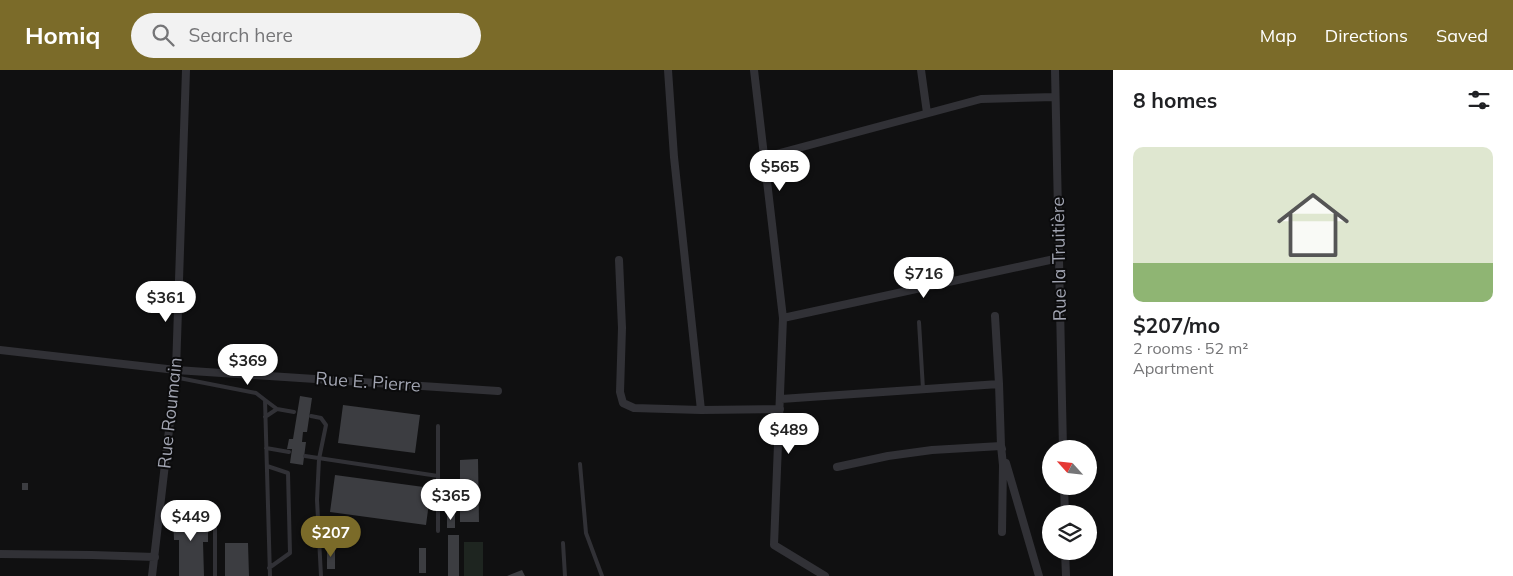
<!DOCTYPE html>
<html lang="en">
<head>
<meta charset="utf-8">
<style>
	:root { --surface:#fff; --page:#f2f2f2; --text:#202124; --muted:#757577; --accent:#7b6b29 }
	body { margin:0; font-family:Mulish,sans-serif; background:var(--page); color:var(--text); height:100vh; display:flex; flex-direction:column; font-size:19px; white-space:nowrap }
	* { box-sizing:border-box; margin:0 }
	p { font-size:16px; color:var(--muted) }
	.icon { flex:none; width:28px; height:28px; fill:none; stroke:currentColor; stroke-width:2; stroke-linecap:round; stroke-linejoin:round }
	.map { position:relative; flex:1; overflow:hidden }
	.drawer { display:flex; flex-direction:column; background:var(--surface); width:400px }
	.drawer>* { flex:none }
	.needle { width:32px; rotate:297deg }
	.tools { position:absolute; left:1042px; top:370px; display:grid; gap:10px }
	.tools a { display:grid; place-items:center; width:55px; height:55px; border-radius:50%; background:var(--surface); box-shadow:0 2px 8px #0003; font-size:25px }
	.price { position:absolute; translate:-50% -42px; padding:0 11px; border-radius:18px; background:#fff; color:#222; font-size:16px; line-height:32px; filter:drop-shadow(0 1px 2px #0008) }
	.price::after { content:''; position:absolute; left:50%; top:30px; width:15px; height:11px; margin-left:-8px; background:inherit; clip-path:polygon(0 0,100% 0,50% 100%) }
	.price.current { background:var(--accent); color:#fff }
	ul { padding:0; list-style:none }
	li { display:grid; align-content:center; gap:10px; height:265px; padding:0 20px }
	li span { display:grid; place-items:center; height:155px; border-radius:10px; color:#555 }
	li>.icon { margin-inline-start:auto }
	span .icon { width:90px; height:90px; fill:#fffc; stroke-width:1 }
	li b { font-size:21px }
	h2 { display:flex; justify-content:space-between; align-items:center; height:60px; padding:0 20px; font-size:21px }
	header { display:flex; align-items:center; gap:30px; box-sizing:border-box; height:70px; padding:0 25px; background:var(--accent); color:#fff }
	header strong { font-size:24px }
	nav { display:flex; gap:28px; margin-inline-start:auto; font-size:18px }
	.search { width:350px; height:45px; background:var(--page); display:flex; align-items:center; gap:12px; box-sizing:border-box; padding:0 18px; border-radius:28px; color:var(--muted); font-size:19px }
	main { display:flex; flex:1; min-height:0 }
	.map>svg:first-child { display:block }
</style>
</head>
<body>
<header>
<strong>Homiq</strong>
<div class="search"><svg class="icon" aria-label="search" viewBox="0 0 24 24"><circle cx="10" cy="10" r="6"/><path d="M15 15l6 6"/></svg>Search here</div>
<nav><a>Map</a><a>Directions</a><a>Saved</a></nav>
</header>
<main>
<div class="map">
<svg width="1113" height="506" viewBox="0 0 1113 506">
	<rect width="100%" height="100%" fill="#101011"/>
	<!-- green -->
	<path fill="#1e2520" d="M 464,472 L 483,472 L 483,506 L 464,506 Z"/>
	<!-- building -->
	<path fill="#3c3d41" d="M 300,326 L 312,328 L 307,362 L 303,362 L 302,372 L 306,372 L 303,395 L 290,393 L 292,379 L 287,379 L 289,369 L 293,369 Z
		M 343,335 L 420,345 L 415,383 L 338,373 Z
		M 478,389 L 479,452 L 460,452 L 460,390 Z
		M 335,405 L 431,418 L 426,455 L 330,442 Z
		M 22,413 L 28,413 L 28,420 L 22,420 Z
		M 208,443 L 208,472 L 203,472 L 204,506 L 179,506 L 179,470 L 174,470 L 173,444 Z
		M 447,444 L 455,444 L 455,458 L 447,458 Z
		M 448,465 L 459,465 L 459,506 L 448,506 Z
		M 225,473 L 248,473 L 249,506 L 225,506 Z
		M 327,476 L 335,476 L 335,499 L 327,499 Z
		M 419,478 L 426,478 L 426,503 L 419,503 Z
		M 522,500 L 525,506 L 507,506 Z"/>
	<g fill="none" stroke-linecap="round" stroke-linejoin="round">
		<!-- service -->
		<path stroke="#313136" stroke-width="4" d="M 919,252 L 923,319
			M 174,307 L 256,323 L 265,330 L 270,506
			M 265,330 L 277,339 L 294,342
			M 311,346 L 321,348 L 326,355 L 319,389 L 317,430 L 321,506
			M 265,347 L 277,339
			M 266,378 L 289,382
			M 305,386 L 438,406
			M 580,394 L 586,463 L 602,506
			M 267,396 L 288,403 L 290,483 L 269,498
			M 160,439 L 215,438 L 215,506
			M 438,461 L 438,356
			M 563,473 L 565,506"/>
		<!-- minor -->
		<path stroke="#313136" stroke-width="8" d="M 668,0 L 674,87 L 701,340
			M 754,0 L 783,248 L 774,475 L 825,506
			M 921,0 L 927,43
			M 1055,0 L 1063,379
			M 765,87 L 981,29 L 1055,27
			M 619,190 L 622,258 L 620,322 L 623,333 L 634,338 L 701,340 L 780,339
			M 995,246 L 999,314
			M 783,248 L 1059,188
			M 0,280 L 176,300 L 498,321
			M 781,329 L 999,314 L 1001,376 L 1003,395 L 1002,462
			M 1006,393 L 1039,506
			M 837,397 L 888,386 L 932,380 L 1001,376 L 1002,379
			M 1064,416 L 1065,444
			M 1065,481 L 1066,506
			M 0,484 L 92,485 L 155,487
			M 152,506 L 176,300 L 186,0"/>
	</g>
	<g text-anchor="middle" stroke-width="4" stroke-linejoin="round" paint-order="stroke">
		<!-- street labels -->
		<g font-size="18" fill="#a1a4b1" stroke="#0b0b0c">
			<text transform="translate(1059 189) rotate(-91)" y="6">Rue la Truitière</text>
			<text transform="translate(368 312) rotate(4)" y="6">Rue E. Pierre</text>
			<text transform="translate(170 343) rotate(-84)" y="6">Rue Roumain</text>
		</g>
	</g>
</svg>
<div class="tools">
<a><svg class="needle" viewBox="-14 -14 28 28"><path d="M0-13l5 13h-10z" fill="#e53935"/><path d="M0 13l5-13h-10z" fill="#757577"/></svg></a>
<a><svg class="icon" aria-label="layers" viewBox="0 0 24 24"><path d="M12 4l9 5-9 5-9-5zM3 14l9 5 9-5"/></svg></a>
</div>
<b class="price" style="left:780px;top:122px">$565</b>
<b class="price" style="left:924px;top:229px">$716</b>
<b class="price" style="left:166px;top:253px">$361</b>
<b class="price" style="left:248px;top:316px">$369</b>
<b class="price" style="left:789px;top:385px">$489</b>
<b class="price" style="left:451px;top:451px">$365</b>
<b class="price" style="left:191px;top:472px">$449</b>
<b class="price current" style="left:331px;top:488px">$207</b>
</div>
<section class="drawer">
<h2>8 homes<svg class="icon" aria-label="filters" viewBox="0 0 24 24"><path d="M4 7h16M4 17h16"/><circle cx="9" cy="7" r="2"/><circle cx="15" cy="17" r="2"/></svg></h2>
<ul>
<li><span style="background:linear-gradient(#dfe7d0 75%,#8fb573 0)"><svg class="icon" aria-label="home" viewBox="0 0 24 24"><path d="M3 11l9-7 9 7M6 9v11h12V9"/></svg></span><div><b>$207/mo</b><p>2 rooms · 52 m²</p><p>Apartment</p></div></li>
</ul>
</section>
</main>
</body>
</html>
